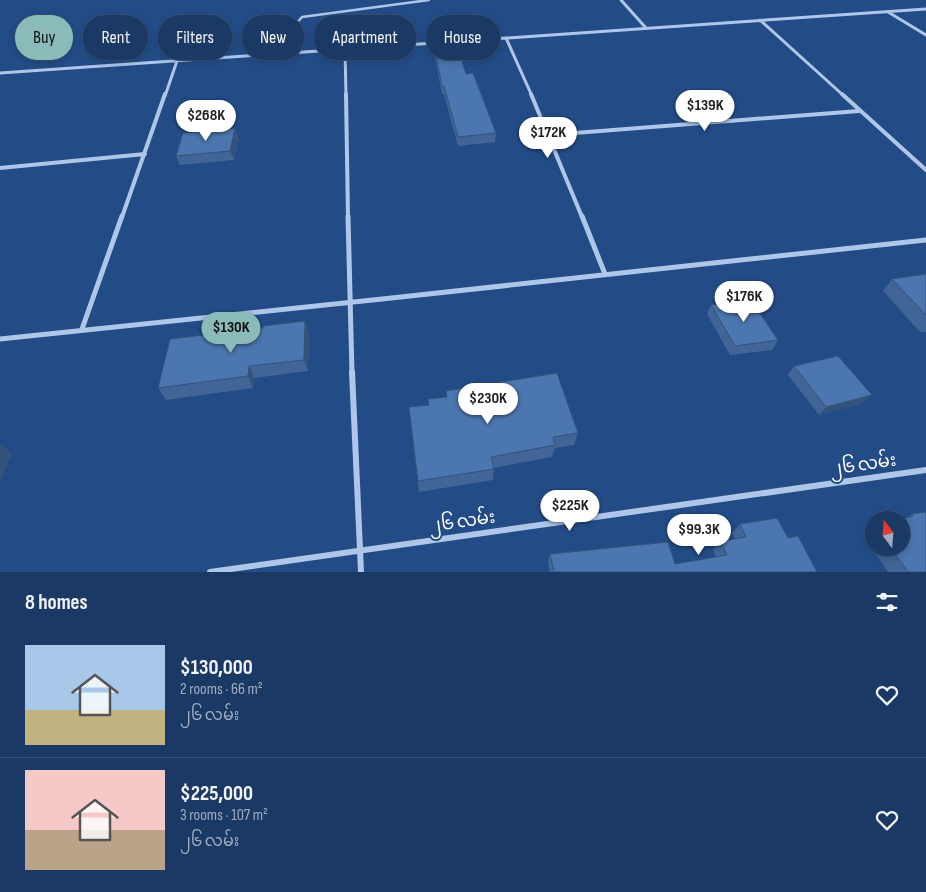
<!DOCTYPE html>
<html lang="en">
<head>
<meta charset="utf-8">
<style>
	:root { --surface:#1a3965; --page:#23406b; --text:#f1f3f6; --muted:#9facbf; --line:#385379; --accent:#8bbbb9 }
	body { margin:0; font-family:"Sofia Sans Condensed","Noto Sans Myanmar",sans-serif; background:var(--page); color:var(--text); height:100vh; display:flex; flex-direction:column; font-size:19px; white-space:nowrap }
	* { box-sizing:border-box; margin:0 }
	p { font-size:16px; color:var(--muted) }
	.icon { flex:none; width:28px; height:28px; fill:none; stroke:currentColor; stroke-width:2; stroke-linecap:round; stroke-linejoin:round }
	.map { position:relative; height:572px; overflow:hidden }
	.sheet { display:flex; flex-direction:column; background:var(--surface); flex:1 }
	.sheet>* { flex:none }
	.banner { position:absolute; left:15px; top:15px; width:500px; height:45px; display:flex; gap:10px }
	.needle { width:32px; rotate:344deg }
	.tools { position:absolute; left:865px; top:511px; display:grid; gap:10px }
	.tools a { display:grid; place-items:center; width:45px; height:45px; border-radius:50%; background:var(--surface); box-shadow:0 2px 8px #0003,0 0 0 1px var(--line); font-size:25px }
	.price { position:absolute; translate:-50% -42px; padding:0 11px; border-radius:18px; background:#fff; color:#222; font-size:16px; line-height:32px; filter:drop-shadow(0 1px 2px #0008) }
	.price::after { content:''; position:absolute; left:50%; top:30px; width:15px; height:11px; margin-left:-8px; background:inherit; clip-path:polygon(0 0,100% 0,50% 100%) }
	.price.selected { background:var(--accent); color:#111 }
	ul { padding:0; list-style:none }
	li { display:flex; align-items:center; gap:15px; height:125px; padding:0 25px }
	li+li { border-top:1px solid var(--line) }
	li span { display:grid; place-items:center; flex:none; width:140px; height:100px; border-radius:0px; color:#555 }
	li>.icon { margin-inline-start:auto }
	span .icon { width:60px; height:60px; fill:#fffc; stroke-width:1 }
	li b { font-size:21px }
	h2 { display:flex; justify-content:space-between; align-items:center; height:60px; padding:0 25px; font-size:21px }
	.chip { padding:0 18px; border-radius:22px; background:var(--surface); box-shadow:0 2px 8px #0003,0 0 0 1px var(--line); font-size:18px; line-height:45px }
	.chip.selected { background:var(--accent); color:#111 }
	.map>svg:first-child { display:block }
</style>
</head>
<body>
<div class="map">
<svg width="926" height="572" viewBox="0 0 926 572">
	<rect width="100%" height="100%" fill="#234c87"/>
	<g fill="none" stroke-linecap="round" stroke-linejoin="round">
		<!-- service -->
		<path stroke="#aec7e9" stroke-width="2.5" d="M 292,53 L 293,27 L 302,17 L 429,0"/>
		<!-- minor-far3 -->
		<path stroke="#aec7e9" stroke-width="3" d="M 621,0 L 646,28
			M 888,12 L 926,35
			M 760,20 L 844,96
			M 506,38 L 532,96
			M 345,49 L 346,96
			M 0,73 L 926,9
			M 165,96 L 177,61"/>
		<!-- minor-far2 -->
		<path stroke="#aec7e9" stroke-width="4" d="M 346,94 L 348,217
			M 531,94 L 582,217
			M 842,94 L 926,170
			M 549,135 L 859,111
			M 0,168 L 145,154
			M 122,217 L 165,94"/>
		<!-- minor-far1 -->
		<path stroke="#aec7e9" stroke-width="5" d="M 348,216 L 352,373
			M 582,216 L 605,274
			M 82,329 L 122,216
			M 0,339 C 309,308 617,273 926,240"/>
		<!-- minor -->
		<path stroke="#aec7e9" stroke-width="6" d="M 352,372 L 361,572
			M 210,572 L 926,470"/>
	</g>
	<!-- wall -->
	<path fill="#406596" d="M 434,46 L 466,74 L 496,133 L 495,142 L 458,146 L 444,94 L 442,94 L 434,53 Z
		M 235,128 L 238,137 L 234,160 L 180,165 L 176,156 Z
		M 926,274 L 926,332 L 920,332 L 883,291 L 892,279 Z
		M 711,305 L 778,340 L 772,350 L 730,355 L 707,314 Z
		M 263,328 L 309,333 L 308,371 L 254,378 L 253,388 L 166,400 L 158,388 Z
		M 794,366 L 863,403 L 819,415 L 788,375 Z
		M 446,391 L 578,433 L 574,445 L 555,448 L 552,457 L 494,468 L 493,480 L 419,492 L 409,407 L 429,405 L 428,399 L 446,397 Z
		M 926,512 L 926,572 L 888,572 L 863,535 L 874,527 L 874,548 L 901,548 L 906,518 L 912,514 Z
		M 740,524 L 788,538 L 817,572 L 550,572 L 548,562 L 550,554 L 675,564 L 716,557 L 713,550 L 721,541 L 735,539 L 732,533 Z"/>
	<!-- shaded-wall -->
	<path fill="#34537a" d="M 235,128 L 238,137 L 234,160 L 230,151 Z
		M 305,321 L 309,333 L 308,371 L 304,360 Z
		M 249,366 L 254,378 L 253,388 L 248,376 Z
		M 872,395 L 863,403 L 819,415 L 826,407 Z
		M 0,444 L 12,453 L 0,483 Z"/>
	<!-- building -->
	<path fill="#4b76af" stroke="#34537a" d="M 457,44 L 466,74 L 473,73 L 496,133 L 458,137 L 444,86 L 442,86 L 434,46 Z
		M 235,128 L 230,151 L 176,156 L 183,133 Z
		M 926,274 L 926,315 L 892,279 Z
		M 751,300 L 778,340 L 735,346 L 711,305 Z
		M 305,321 L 304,360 L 249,366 L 248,376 L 158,388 L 170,339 L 263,328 L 263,326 Z
		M 838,356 L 872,395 L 826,407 L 794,366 Z
		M 557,373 L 578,433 L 553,437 L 555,445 L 491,457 L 494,469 L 418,481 L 409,407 L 429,405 L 428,399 L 447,397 L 446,391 Z
		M 926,512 L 926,572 L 908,572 L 891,548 L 901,548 L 901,520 L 899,520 L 913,516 L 912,514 Z
		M 777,518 L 788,538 L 798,536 L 817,572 L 554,572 L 550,554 L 668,542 L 675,564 L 727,555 L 721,541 L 746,537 L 740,524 Z"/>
	<g text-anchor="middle" stroke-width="4" stroke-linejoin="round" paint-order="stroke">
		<!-- near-street labels -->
		<g font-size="18" fill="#fff" stroke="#234c87">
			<text transform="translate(863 464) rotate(-8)" y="6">၂၆ လမ်း</text>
			<text transform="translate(462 521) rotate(-8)" y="6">၂၆ လမ်း</text>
		</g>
	</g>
</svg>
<div class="tools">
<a><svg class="needle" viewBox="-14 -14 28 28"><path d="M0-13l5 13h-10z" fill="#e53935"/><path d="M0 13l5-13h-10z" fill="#9facbf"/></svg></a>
</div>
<b class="price" style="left:705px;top:132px">$139K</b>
<b class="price" style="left:206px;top:142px">$268K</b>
<b class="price" style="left:548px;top:159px">$172K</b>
<b class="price" style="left:744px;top:323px">$176K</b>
<b class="price selected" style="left:231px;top:354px">$130K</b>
<b class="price" style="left:488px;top:425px">$230K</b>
<b class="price" style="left:570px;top:532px">$225K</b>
<b class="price" style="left:699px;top:556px">$99.3K</b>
<div class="banner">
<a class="chip selected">Buy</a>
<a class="chip">Rent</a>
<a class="chip">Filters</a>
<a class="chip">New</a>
<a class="chip">Apartment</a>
<a class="chip">House</a>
</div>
</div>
<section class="sheet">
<h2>8 homes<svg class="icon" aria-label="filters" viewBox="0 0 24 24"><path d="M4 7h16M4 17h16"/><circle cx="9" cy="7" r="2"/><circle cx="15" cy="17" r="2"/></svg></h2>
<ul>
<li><span style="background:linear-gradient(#a9c7e8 65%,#c2b280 0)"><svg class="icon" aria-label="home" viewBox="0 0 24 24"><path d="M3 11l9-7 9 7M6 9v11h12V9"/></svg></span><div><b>$130,000</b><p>2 rooms · 66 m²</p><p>၂၆ လမ်း</p></div><svg class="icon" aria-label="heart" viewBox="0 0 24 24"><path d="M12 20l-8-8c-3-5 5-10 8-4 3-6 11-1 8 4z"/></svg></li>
<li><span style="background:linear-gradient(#f6c9c9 60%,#b9a48a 0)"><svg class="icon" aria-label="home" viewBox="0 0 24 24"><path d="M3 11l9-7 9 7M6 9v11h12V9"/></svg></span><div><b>$225,000</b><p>3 rooms · 107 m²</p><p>၂၆ လမ်း</p></div><svg class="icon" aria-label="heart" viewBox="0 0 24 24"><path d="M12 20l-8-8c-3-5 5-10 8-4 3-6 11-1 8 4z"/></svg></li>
</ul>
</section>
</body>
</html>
